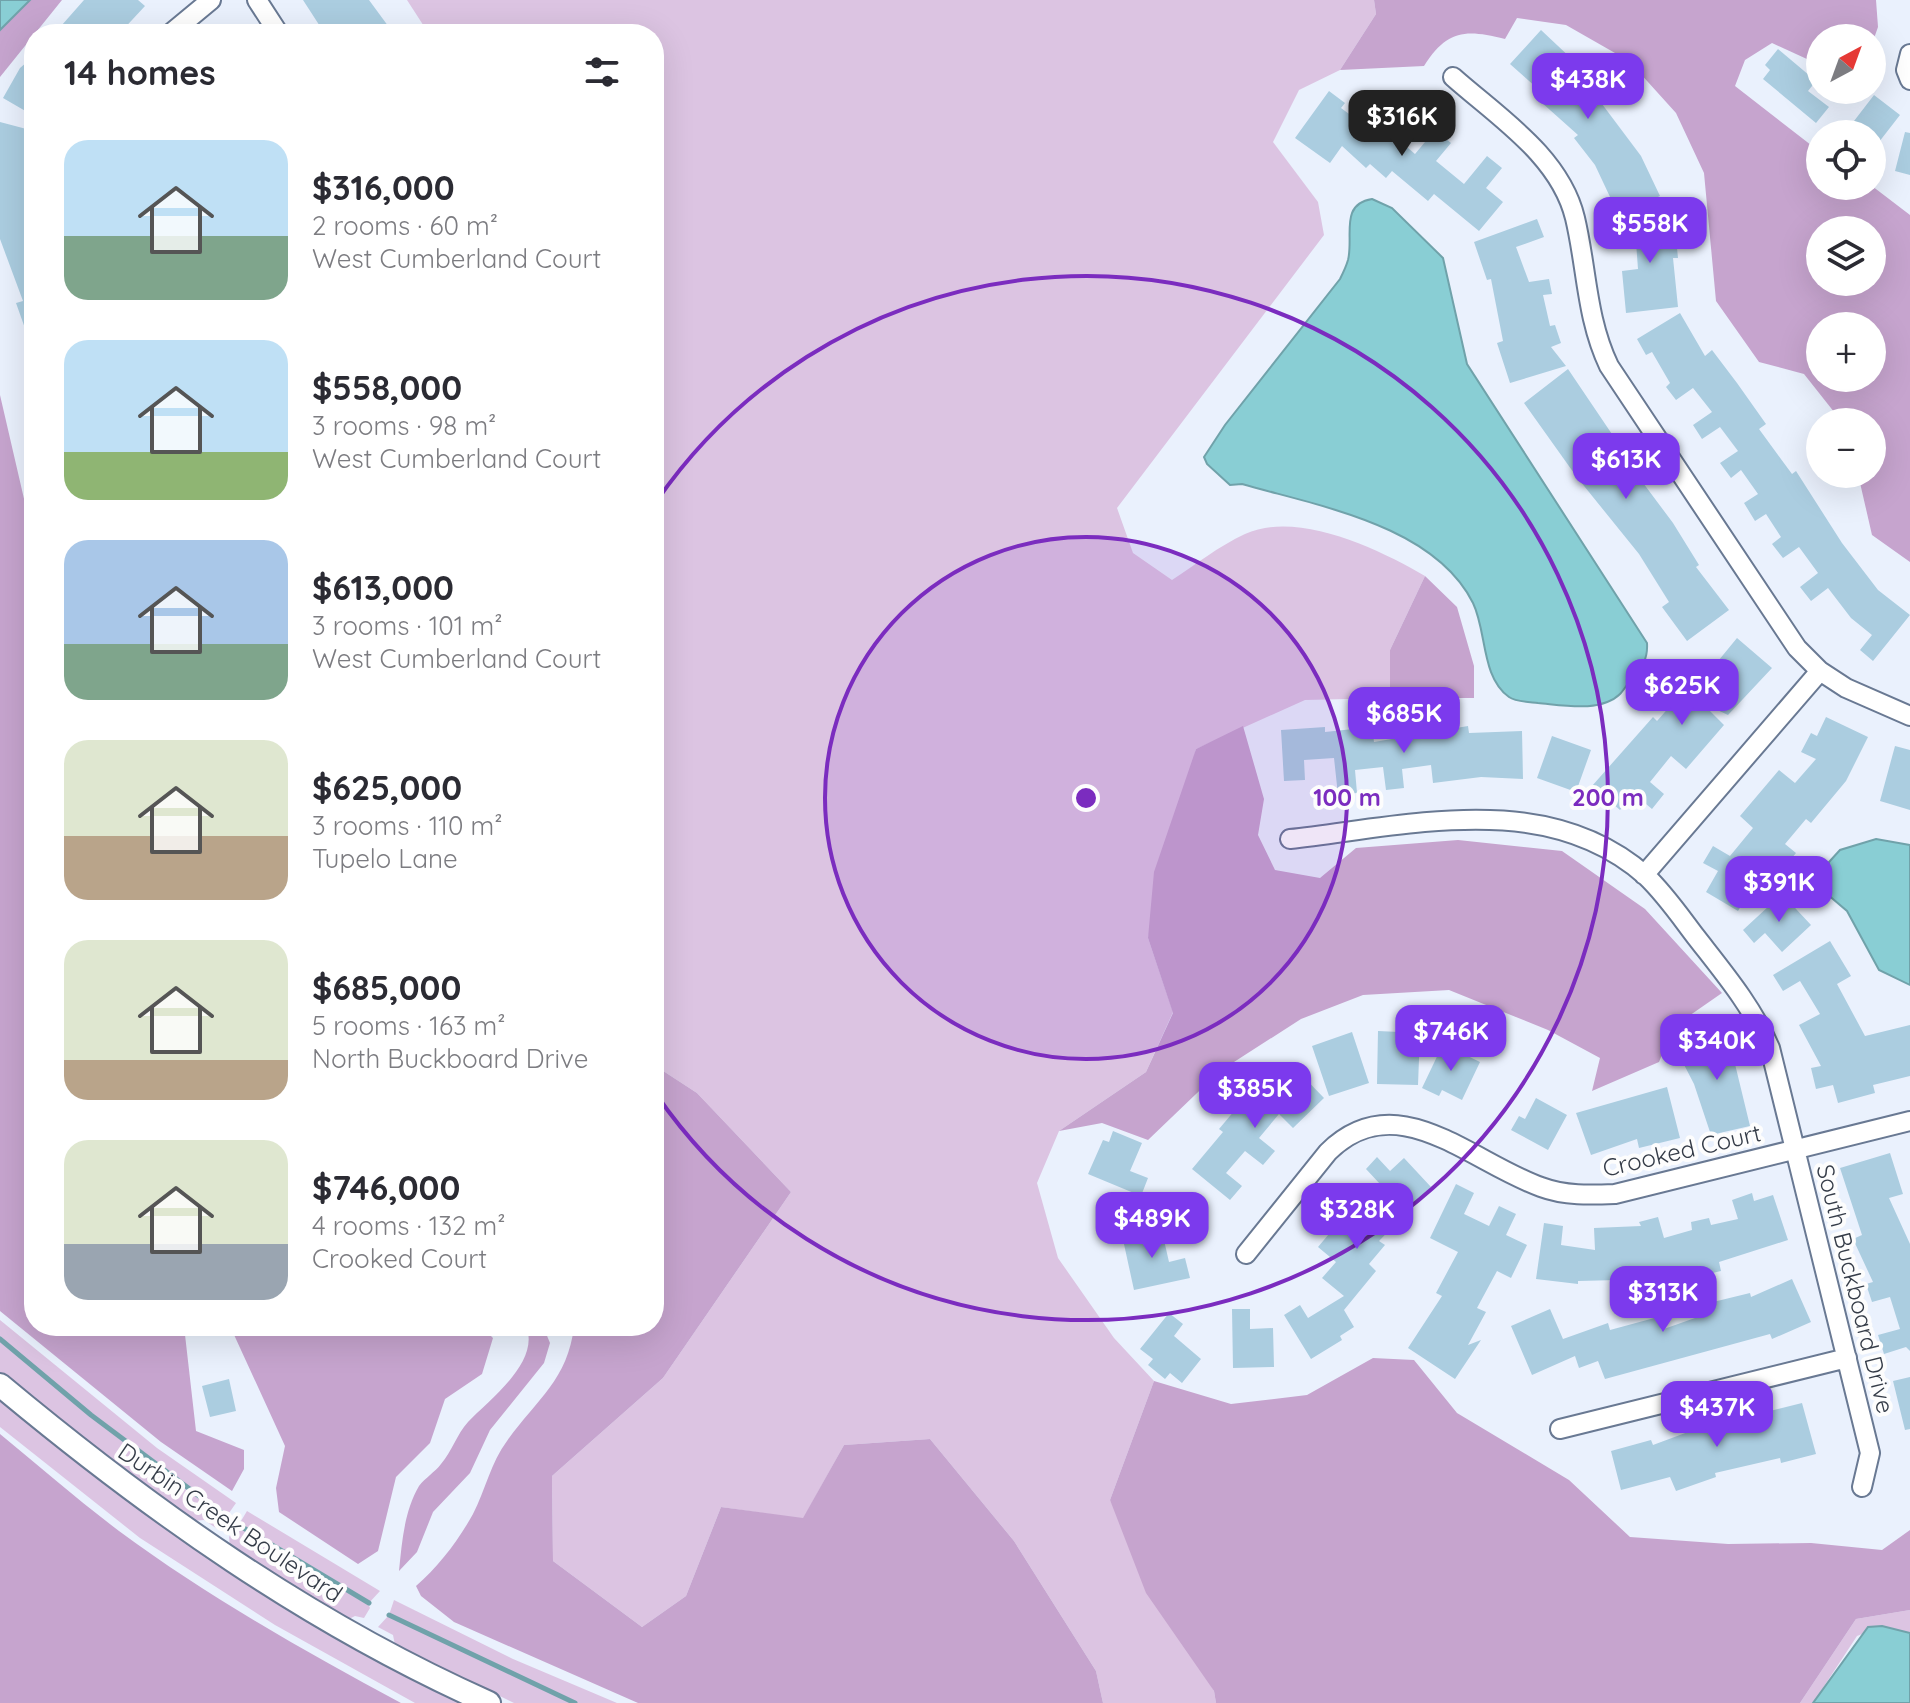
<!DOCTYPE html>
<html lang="en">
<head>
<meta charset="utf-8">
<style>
	:root { --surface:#fff; --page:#f2f2f3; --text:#2b2b33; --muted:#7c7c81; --accent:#7c3aed }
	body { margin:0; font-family:Quicksand,sans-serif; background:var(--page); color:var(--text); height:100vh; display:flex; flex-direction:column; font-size:30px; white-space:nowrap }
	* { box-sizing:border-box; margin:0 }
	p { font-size:26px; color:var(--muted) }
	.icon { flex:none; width:44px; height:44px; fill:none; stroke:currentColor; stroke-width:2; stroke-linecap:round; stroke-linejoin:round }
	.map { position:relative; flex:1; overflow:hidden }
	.drawer { position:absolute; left:24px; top:24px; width:640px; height:1312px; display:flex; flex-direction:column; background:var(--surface); border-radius:32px; box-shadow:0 8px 32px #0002 }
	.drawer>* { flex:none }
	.needle { width:52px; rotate:41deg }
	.fabs { position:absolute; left:1806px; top:24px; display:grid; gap:16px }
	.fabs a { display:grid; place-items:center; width:80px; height:80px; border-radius:50%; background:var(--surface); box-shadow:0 8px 32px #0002; font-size:40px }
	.price { position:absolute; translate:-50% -68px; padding:0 18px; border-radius:16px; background:var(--accent); color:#fff; font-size:26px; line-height:52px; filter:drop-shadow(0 2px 4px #0008) }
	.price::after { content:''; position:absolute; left:50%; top:48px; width:24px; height:18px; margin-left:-12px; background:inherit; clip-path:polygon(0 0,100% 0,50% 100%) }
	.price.active { background:#222; color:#fff }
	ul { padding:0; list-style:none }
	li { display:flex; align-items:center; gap:24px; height:200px; padding:0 40px }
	li span { display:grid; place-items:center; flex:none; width:224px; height:160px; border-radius:24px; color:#555 }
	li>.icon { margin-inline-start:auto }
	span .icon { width:96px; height:96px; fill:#fffc; stroke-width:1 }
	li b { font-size:34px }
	h2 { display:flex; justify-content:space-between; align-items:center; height:96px; padding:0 40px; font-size:34px }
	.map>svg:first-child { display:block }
</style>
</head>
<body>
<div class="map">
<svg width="1910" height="1703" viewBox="0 0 1910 1703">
	<rect width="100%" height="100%" fill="#eaf1fd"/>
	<!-- green -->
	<path fill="#dcc4e2" d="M 407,0 L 1374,0 L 1376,14 L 1340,70 L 1299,90 L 1273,142 L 1318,202 L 1324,235 L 1117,508 L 1133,553 L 1172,580 C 1195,565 1219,546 1245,534 C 1297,510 1379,549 1425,576 L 1390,650 L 1390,698 L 1305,700 L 1196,749 L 1148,938 L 1173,1012 L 1146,1072 L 1059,1131 L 1037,1183 L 1058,1258 L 1114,1338 L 1154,1381 L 1110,1500 L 1214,1691 L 1216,1703 L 1103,1703 L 1096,1671 L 1014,1541 L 930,1439 L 844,1445 L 803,1519 L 721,1507 L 686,1596 L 642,1627 L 553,1561 L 552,1476 L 663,1378 L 791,1192 L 697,1093 L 654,1065 L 654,34 L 429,34 Z
		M 0,1320 L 157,1448 L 236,1503 L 229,1513 L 222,1515 L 226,1521 L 219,1530 L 204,1520 L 192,1521 L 92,1448 L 0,1372 Z
		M 0,1396 L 457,1698 L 459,1703 L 415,1703 L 275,1625 L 140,1538 L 0,1427 Z
		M 247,1511 L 380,1591 L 368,1604 L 370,1608 L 364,1618 L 355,1616 L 349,1619 L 230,1547 L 229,1537 L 235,1528 L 243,1526 L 241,1521 Z
		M 394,1600 L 513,1659 L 617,1703 L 514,1703 L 395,1645 L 393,1635 L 378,1627 L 389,1615 Z
		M 1910,1610 L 1910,1633 L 1882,1626 L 1857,1636 L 1813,1703 L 1800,1703 L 1856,1619 Z"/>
	<!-- forest -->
	<path fill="#c6a4ce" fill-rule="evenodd" d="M 30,0 L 62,0 L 0,77 L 0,30 Z
		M 1374,0 L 1876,0 L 1878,27 L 1872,44 L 1872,38 L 1820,38 L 1820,65 L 1772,43 L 1745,60 L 1735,86 L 1820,152 L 1820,186 L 1872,186 L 1910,215 L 1910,562 L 1872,535 L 1858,474 L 1872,474 L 1872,422 L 1842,422 L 1804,374 L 1759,362 L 1716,301 L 1704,173 L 1676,113 L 1629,61 L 1566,25 L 1517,18 L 1505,39 C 1465,29 1447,30 1424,66 L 1340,70 L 1376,14 ZM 1872,230 L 1872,282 L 1820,282 L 1820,230 ZM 1872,326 L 1872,378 L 1820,378 L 1820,326 Z
		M 0,395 L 34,542 L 34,1326 L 184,1326 L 196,1431 L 244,1450 L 244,1469 L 232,1491 L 161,1442 L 0,1311 Z
		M 1425,576 L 1457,607 L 1474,666 L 1474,698 L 1390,698 L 1390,650 Z
		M 1243,726 L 1264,799 L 1258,835 L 1275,870 L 1320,878 L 1356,848 L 1458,840 L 1562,851 L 1645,909 L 1722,993 L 1673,1027 L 1659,1062 L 1592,1091 L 1600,1058 L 1548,1030 L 1449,990 L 1363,995 L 1301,1019 L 1220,1071 L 1148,1140 L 1102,1123 L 1059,1131 L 1146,1072 L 1173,1013 L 1148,938 L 1154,872 L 1196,749 Z
		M 654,1065 L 697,1093 L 791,1192 L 663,1378 L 552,1476 L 553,1561 L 642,1627 L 686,1596 L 721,1507 L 803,1518 L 844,1445 L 930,1439 L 1014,1541 L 1096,1671 L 1103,1703 L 638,1703 L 454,1622 L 421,1596 L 416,1586 C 439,1566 458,1541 473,1514 C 485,1491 491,1462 507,1441 C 536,1400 568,1380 574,1326 L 654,1326 L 654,1281 L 662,1273 L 654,1250 Z
		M 230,1326 L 481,1326 L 493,1338 L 482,1374 L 445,1399 L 430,1443 L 396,1477 L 378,1551 L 358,1564 L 279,1512 L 276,1488 L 285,1446 Z
		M 526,1326 L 543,1326 L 550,1343 L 544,1363 L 490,1430 L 470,1473 L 433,1512 L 417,1552 L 399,1571 C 402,1542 404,1512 419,1486 C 425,1478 435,1472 441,1464 C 452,1451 457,1434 468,1422 C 489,1400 541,1362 526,1326 Z
		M 1373,1358 L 1414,1360 L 1457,1413 L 1569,1480 L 1630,1537 L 1728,1544 L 1811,1543 L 1882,1550 L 1910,1530 L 1910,1610 L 1856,1619 L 1800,1703 L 1216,1703 L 1214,1691 L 1146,1593 L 1110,1500 L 1154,1381 L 1231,1404 L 1307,1395 Z
		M 0,1434 C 39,1466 78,1500 119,1531 C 207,1596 304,1651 401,1703 L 0,1703 Z"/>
	<!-- water -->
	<path fill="#89ced4" stroke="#70a2aa" stroke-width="2" d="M 0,0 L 30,0 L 0,30 Z
		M 1372,199 L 1392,208 L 1443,258 L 1467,364 L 1647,643 C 1648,659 1642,668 1631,680 C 1627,684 1624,690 1620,694 C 1601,713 1562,705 1538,703 C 1529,702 1516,702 1509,697 C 1481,677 1487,632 1473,603 C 1434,525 1318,506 1242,484 L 1230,485 L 1207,464 L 1204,457 L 1225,425 L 1340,279 C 1343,273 1346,267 1348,260 C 1354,237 1339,204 1372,199 Z
		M 1876,839 L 1910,845 L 1910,985 L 1879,970 L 1847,911 L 1827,894 L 1824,880 L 1829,862 L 1840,850 Z
		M 1882,1626 L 1910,1633 L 1910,1703 L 1813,1703 L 1868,1627 Z"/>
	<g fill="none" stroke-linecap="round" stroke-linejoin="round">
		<!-- stream -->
		<path stroke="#70a2aa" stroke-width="5" d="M 0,1339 L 91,1415 L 223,1514
			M 242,1527 L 369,1603
			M 389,1615 L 575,1703"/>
	</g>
	<!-- building -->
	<path fill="#abcde0" d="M 84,0 L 138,0 L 145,6 L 119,34 L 54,34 Z
		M 303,0 L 369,0 L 394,34 L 325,34 Z
		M 1541,30 L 1607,92 L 1599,100 L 1641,156 L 1660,196 L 1619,216 L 1595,165 L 1574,138 L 1578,135 L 1541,102 L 1546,96 L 1510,64 Z
		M 1778,49 L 1816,81 L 1808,91 L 1829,107 L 1816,123 L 1763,79 L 1770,70 L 1765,65 Z
		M 34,56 L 34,116 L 3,98 L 20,68 Z
		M 1329,91 L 1345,103 L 1341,108 L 1372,131 L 1399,101 L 1412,114 L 1393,135 L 1415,154 L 1435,130 L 1451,143 L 1436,161 L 1464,184 L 1487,156 L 1502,168 L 1486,188 L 1503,202 L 1479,231 L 1434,194 L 1428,201 L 1392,171 L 1386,178 L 1370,164 L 1366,168 L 1342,146 L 1330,163 L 1295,138 Z
		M 1874,95 L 1900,115 L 1872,151 L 1872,134 L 1844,134 Z
		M 0,122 L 34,131 L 32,348 L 16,303 L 23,301 L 0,239 Z
		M 1905,132 L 1910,133 L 1910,175 L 1895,171 Z
		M 1674,218 L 1678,258 L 1673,258 L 1678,307 L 1626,313 L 1622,271 L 1638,269 L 1636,242 L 1616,244 L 1614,223 Z
		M 1537,219 L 1544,237 L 1516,247 L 1529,282 L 1549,279 L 1552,294 L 1543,295 L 1550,326 L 1555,325 L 1561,343 L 1551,347 L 1566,366 L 1510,383 L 1497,343 L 1503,341 L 1491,279 L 1487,280 L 1474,242 Z
		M 1680,313 L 1705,356 L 1712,350 L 1737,383 L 1766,424 L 1759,429 L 1792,474 L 1796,471 L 1842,543 L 1878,590 L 1910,615 L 1873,661 L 1860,650 L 1872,635 L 1851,618 L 1828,588 L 1811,601 L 1800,587 L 1818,573 L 1799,547 L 1783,558 L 1772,544 L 1781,537 L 1766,514 L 1755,521 L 1744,503 L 1758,494 L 1741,470 L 1731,478 L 1720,463 L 1738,451 L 1720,427 L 1702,439 L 1693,425 L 1712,412 L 1693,388 L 1676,400 L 1666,387 L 1670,383 L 1652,352 L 1646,355 L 1637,339 Z
		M 1568,369 L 1620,446 L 1617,448 L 1673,523 L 1699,565 L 1696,567 L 1729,610 L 1687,641 L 1662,607 L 1669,602 L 1639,554 L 1576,476 L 1524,403 Z
		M 1737,638 L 1772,668 L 1728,715 L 1711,707 L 1709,710 L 1724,725 L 1686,769 L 1671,756 L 1650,782 L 1664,794 L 1652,809 L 1634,794 L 1620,810 L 1592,786 L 1653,717 L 1657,721 L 1700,672 L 1705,677 Z
		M 1826,717 L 1868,737 L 1846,781 L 1811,823 L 1806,819 L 1785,844 L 1796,853 L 1776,877 L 1764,867 L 1738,911 L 1706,892 L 1718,871 L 1703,863 L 1713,846 L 1730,856 L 1753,828 L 1740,816 L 1779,770 L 1795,783 L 1816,759 L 1801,752 L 1811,733 L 1817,736 Z
		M 1468,726 L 1469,733 L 1522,731 L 1523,779 L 1481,777 L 1433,783 L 1431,765 L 1402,769 L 1404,788 L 1386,790 L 1383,767 L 1355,770 L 1357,793 L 1338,795 L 1334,758 L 1304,760 L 1305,780 L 1284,781 L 1281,730 L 1325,727 L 1325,732 L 1372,727 L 1374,742 Z
		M 1552,736 L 1591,750 L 1576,792 L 1537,778 Z
		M 1895,746 L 1910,750 L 1910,810 L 1880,801 Z
		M 1782,894 L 1811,925 L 1782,952 L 1765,933 L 1754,943 L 1743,930 Z
		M 1830,941 L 1851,976 L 1837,984 L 1865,1036 L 1910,1025 L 1910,1076 L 1873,1085 L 1875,1093 L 1838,1103 L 1833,1085 L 1816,1089 L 1811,1068 L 1821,1066 L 1799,1025 L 1820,1014 L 1800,981 L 1783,991 L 1773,975 Z
		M 1719,1024 L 1738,1062 L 1735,1064 L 1750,1126 L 1711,1135 L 1694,1084 L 1679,1055 L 1705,1042 L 1700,1033 Z
		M 1378,1031 L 1420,1033 L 1418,1085 L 1377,1084 Z
		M 1352,1032 L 1369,1083 L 1329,1096 L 1312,1046 Z
		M 1443,1044 L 1480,1062 L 1462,1100 L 1442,1090 L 1439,1096 L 1422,1088 Z
		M 1295,1068 L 1324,1098 L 1293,1128 L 1279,1114 L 1259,1138 L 1275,1151 L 1263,1165 L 1245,1151 L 1226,1173 L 1242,1186 L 1230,1200 L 1192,1169 L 1223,1132 L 1219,1129 L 1246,1097 L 1256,1106 Z
		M 1667,1087 L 1680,1138 L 1639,1148 L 1637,1139 L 1591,1155 L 1576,1113 Z
		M 1536,1098 L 1567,1115 L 1548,1150 L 1511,1130 L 1519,1116 L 1525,1119 Z
		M 1113,1131 L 1142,1143 L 1130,1171 L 1148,1178 L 1141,1196 L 1088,1174 L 1103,1140 L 1109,1142 Z
		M 1890,1153 L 1903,1194 L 1889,1198 L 1910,1244 L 1910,1351 L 1906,1347 L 1884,1354 L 1878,1335 L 1900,1329 L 1890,1297 L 1872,1302 L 1866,1284 L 1873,1282 L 1853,1239 L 1862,1235 L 1840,1168 Z
		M 1377,1157 L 1390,1171 L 1404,1158 L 1431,1187 L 1379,1241 L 1385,1245 L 1369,1264 L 1376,1271 L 1344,1310 L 1354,1327 L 1340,1336 L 1342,1340 L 1311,1359 L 1284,1315 L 1300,1305 L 1308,1318 L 1344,1296 L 1322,1278 L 1336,1262 L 1318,1247 L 1334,1228 L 1325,1220 L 1337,1206 L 1352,1218 L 1380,1184 L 1366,1169 Z
		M 1456,1184 L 1474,1193 L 1464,1214 L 1489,1226 L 1499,1206 L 1516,1214 L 1506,1235 L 1527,1245 L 1511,1278 L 1497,1271 L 1477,1308 L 1486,1312 L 1468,1345 L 1481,1340 L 1455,1379 L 1408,1348 L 1442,1296 L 1436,1293 L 1458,1252 L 1430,1238 Z
		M 1752,1193 L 1754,1201 L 1773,1195 L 1788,1240 L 1719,1262 L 1721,1271 L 1704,1275 L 1702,1267 L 1658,1279 L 1578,1281 L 1578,1284 L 1536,1279 L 1544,1223 L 1563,1226 L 1561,1245 L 1595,1250 L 1594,1228 L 1641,1226 L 1639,1222 L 1658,1217 L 1664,1238 L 1692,1230 L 1691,1222 L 1709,1218 L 1711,1225 L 1738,1219 L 1732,1200 Z
		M 1161,1227 L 1169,1262 L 1185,1258 L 1190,1278 L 1134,1290 L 1122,1235 Z
		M 1792,1279 L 1811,1322 L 1772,1339 L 1770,1334 L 1605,1379 L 1598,1361 L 1579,1368 L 1575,1356 L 1532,1375 L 1511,1326 L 1550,1309 L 1563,1339 L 1608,1323 L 1610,1330 L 1658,1317 L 1661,1330 L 1712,1312 L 1709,1303 L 1750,1293 L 1751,1297 Z
		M 1232,1309 L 1250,1309 L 1250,1329 L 1273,1328 L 1274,1367 L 1233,1368 Z
		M 1169,1313 L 1183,1324 L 1174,1336 L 1201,1359 L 1182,1383 L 1170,1373 L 1165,1379 L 1148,1365 L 1153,1359 L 1140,1349 Z
		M 1910,1377 L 1910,1429 L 1905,1430 L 1893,1381 Z
		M 229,1379 L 236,1411 L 210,1417 L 202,1386 Z
		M 1802,1403 L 1816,1454 L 1781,1463 L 1780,1458 L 1715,1473 L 1716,1477 L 1676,1491 L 1670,1477 L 1621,1490 L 1611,1451 L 1651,1440 L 1653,1445 L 1696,1429 Z"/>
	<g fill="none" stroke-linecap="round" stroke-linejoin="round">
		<defs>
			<path id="minor" d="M 257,0 L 279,34
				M 170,34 L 211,0
				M 1910,54 L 1906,70 L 1910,80
				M 1453,77 C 1498,117 1560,156 1575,218 C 1587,268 1586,318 1609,366 L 1797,648 L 1820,671 L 1846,688 L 1910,716
				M 1290,839 C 1407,826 1547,788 1646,876 C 1665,894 1680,916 1696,937 C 1724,973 1752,1006 1770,1048 L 1870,1453 L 1862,1487
				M 1644,875 L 1820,671
				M 1246,1254 L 1328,1152 C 1397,1084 1470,1162 1541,1187 C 1565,1196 1590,1195 1615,1194 L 1910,1121
				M 1560,1429 L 1847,1358"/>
			<path id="tertiary" d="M 0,1385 C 150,1510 309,1623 489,1703"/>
		</defs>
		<!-- minor casing -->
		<use href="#minor" stroke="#697993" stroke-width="22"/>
		<!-- tertiary casing -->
		<use href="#tertiary" stroke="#697993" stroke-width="26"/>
		<!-- minor -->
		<use href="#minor" stroke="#fff" stroke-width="18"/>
		<!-- tertiary -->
		<use href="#tertiary" stroke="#fff" stroke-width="22"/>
	</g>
	<!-- distance rings -->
	<circle cx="1086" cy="798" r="261" fill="#7b2cbf" fill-opacity=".12"/>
	<g fill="none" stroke="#7b2cbf" stroke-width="4">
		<circle cx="1086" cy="798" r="261"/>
		<path d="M656 502A522 522 0 1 1 656 1094"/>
	</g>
	<g text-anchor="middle" stroke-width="8" stroke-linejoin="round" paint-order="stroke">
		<!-- street labels -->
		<g font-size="24" fill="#353c48" stroke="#fdfdfd">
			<text transform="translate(1682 1151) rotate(-13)" y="8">Crooked Court</text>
			<text transform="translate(1855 1289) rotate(76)" y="8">South Buckboard Drive</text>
			<text transform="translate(230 1523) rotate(34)" y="8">Durbin Creek Boulevard</text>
		</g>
	</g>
	<circle cx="1086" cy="798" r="12" fill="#7b2cbf" stroke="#fdfdfd" stroke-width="4"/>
	<g font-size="24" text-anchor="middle" font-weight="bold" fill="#7b2cbf" stroke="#fdfdfd" stroke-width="8" stroke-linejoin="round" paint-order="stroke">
		<text x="1347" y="806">100 m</text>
		<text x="1608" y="806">200 m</text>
	</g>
</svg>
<div class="fabs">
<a><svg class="needle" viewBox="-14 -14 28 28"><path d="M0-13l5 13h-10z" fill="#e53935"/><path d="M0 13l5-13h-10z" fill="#7c7c81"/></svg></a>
<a><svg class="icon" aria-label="locate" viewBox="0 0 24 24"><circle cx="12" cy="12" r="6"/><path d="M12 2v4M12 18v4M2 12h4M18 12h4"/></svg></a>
<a><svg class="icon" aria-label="layers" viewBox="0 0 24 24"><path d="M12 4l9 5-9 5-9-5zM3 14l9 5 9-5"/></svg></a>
<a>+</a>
<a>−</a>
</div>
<b class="price" style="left:1588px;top:121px">$438K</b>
<b class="price active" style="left:1402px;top:158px">$316K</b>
<b class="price" style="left:1650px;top:265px">$558K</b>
<b class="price" style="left:1626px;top:501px">$613K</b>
<b class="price" style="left:1682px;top:727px">$625K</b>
<b class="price" style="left:1404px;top:755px">$685K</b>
<b class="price" style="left:1779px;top:924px">$391K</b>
<b class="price" style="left:1451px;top:1073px">$746K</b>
<b class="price" style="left:1717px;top:1082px">$340K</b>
<b class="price" style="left:1255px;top:1130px">$385K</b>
<b class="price" style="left:1357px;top:1251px">$328K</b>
<b class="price" style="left:1152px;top:1260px">$489K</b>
<b class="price" style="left:1663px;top:1334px">$313K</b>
<b class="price" style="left:1717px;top:1449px">$437K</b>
<section class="drawer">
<h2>14 homes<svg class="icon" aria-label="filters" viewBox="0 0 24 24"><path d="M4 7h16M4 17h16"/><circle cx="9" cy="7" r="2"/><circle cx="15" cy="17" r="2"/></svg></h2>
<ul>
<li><span style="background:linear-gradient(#bfe0f5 60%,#7fa58c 0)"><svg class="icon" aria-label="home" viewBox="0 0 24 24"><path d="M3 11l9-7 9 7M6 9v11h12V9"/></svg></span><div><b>$316,000</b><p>2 rooms · 60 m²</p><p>West Cumberland Court</p></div></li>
<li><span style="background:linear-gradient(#bfe0f5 70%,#8fb573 0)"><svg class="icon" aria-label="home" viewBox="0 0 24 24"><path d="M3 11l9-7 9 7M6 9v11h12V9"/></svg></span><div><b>$558,000</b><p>3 rooms · 98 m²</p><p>West Cumberland Court</p></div></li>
<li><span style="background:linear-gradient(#a9c7e8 65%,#7fa58c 0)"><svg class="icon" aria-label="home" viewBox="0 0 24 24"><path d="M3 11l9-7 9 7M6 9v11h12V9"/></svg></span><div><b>$613,000</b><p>3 rooms · 101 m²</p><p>West Cumberland Court</p></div></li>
<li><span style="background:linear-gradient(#dfe7d0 60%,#b9a48a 0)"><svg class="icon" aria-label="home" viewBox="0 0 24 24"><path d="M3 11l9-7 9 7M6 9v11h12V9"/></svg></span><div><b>$625,000</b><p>3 rooms · 110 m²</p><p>Tupelo Lane</p></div></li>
<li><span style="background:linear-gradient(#dfe7d0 75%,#b9a48a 0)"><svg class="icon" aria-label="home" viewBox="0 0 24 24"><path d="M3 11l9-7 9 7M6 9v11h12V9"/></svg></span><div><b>$685,000</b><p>5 rooms · 163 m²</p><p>North Buckboard Drive</p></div></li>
<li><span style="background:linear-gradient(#dfe7d0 65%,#9aa5b1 0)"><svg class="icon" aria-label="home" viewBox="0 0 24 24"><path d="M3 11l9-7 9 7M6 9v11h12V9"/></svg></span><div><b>$746,000</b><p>4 rooms · 132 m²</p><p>Crooked Court</p></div></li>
</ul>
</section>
</div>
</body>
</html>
